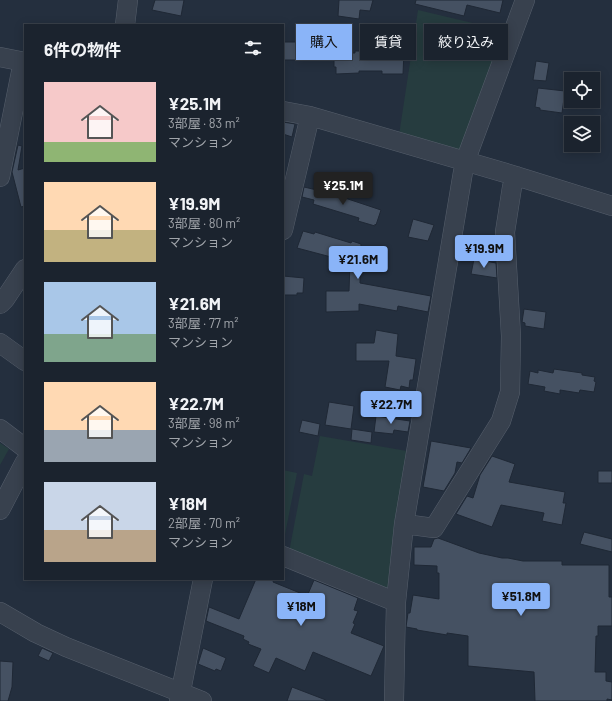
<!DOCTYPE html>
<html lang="ja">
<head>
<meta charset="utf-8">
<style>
	:root { --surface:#1b232e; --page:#242b36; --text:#f1f3f6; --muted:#a0a4aa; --line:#39404a; --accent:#8ab4f8 }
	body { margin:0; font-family:Barlow,"Noto Sans JP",sans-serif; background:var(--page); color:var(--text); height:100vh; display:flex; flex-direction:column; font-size:15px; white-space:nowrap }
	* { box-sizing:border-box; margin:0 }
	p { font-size:13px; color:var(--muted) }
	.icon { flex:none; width:22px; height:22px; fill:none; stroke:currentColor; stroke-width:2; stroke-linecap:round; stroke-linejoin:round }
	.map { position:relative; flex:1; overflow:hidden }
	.drawer { position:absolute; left:24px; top:24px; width:260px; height:556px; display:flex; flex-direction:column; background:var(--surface); border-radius:0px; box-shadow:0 2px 10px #0003,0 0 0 1px var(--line) }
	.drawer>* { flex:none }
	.guide { position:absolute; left:296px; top:24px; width:256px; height:36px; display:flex; gap:8px }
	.tools { position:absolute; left:564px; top:72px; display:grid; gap:8px }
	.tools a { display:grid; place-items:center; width:36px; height:36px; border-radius:0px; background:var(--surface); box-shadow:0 2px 10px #0003,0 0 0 1px var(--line); font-size:20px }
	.price { position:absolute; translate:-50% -34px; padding:0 9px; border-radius:4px; background:var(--accent); color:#111; font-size:13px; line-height:26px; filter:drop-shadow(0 1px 2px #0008) }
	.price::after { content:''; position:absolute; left:50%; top:24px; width:12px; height:9px; margin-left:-6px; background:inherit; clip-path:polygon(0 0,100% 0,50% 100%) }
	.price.selected { background:#222; color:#fff }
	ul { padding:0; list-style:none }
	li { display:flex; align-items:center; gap:12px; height:100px; padding:0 20px }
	li span { display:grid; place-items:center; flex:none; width:112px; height:80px; border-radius:0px; color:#555 }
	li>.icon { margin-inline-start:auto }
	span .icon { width:48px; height:48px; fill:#fffc; stroke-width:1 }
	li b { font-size:17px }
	h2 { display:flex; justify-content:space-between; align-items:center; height:48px; padding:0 20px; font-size:17px }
	.pill { padding:0 14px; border-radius:0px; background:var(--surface); box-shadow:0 2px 10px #0003,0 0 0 1px var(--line); font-size:14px; line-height:36px }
	.pill.selected { background:var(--accent); color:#111 }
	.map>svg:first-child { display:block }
</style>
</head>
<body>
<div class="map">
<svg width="612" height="701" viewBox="0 0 612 701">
	<rect width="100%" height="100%" fill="#242f3e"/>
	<!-- green -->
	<path fill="#263c3f" d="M 418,10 L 506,31 L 461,155 L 399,135 Z
		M 320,436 L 407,451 L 391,585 L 381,591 L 289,552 L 304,474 L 312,476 Z
		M 0,443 L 9,449 L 0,465 Z
		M 283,470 L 297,473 L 283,545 Z"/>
	<!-- building -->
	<path fill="#455162" stroke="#1f2835" d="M 155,0 L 184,0 L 181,16 L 152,10 Z
		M 339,0 L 373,0 L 370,11 L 360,10 L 359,19 L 338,16 Z
		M 416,0 L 503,0 L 500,13 L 467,5 L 464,16 L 415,4 Z
		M 284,42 L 296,42 L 296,60 L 283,60 L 283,43 Z
		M 355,51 L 404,51 L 403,74 L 382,74 L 382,71 L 359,71 L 359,73 L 336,74 L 336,67 L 334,67 L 334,53 L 355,53 Z
		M 536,61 L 549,63 L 546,81 L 533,80 Z
		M 538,88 L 565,91 L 562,113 L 540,110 L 540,108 L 535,107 Z
		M 283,122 L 295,124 L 292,137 L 283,134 Z
		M 18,145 L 22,146 L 18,170 L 25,168 L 25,206 L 21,207 L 12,172 Z
		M 304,187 L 317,190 L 318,189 L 381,210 L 376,225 L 375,224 L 375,226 L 358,221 L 359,218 L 313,204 L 314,200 L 302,197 Z
		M 413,219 L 434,225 L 428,241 L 408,237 Z
		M 303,231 L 314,234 L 315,232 L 351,243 L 352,241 L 361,244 L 360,283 L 431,296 L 428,312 L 398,306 L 397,311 L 359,304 L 359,311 L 326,312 L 326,291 L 349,291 L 350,262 L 297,248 Z
		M 474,259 L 496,263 L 497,278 L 471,274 Z
		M 283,276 L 304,278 L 303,293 L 297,293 L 297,295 L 283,295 Z
		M 524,309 L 546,312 L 544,329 L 525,326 L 525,323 L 522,322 Z
		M 376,330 L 398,334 L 396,356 L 416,359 L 413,380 L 410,380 L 409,388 L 401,386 L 400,390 L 385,387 L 389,361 L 356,361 L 356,343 L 374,343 Z
		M 554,369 L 582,373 L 582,375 L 595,377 L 594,381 L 596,382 L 594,392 L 580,390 L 579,393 L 560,390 L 560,394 L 544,391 L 545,387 L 528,384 L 530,371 L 538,373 L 538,370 L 553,373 Z
		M 329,402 L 354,406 L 351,429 L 325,425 Z
		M 376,416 L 410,421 L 408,432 L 394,430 L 393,434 L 374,432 Z
		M 302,420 L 320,424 L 318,436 L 299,432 Z
		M 352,429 L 372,432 L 371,443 L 351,440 Z
		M 431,441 L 471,448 L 462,463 L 457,462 L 455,473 L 444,491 L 423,487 Z
		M 492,456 L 515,464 L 509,482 L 565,492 L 563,503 L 566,503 L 562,525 L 542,521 L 544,513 L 501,505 L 492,527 L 456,514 L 467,496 L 473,498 L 480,475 Z
		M 598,471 L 612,471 L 612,483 L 598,483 Z
		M 584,532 L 612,539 L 612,552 L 580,544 Z
		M 438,538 L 479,553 L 502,558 L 508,558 L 523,561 L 562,561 L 562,565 L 609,565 L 609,597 L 612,597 L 612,626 L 598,626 L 598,636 L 596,636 L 595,672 L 606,672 L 606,681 L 612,682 L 612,700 L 607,699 L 607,701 L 535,701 L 534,672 L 468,666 L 468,636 L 447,633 L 447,635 L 417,630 L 417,629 L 406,627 L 408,613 L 410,613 L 413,595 L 439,599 L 439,573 L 437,573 L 437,566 L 414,565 L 414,547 L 431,547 L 434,539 Z
		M 256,579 L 274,579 L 273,582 L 305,595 L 305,593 L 308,594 L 314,580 L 358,598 L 354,610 L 358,611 L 353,623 L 355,624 L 351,633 L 384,646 L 371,676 L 313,652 L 305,671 L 276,658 L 269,673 L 253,666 L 261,649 L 248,644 L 249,642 L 243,639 L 244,636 L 206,621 L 209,607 L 239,619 Z
		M 42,648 L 53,653 L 49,661 L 38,656 Z
		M 203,648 L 226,658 L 221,671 L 216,669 L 215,671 L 198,664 Z
		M 0,661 L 13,662 L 12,687 L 8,701 L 0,701 Z
		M 292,687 L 326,700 L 326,701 L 287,701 Z"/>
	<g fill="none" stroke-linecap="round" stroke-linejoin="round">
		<defs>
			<path id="minor" d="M 125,25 L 128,0
				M 0,57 L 25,62
				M 283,111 L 310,116 L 516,176 L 612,206
				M 0,177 L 23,62
				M 283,230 L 310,116
				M 0,304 L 5,299 L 25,269
				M 0,343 L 25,361
				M 0,429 L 25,448
				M 0,510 L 25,462
				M 404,524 L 434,528 L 501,421 L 510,392 L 511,336 L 505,232 L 512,187 L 516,176
				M 283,556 L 396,602
				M 0,612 L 36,633 L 66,647 L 202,701
				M 179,701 L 203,579
				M 394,701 L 396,602 L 404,524 L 463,172 L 469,151 L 525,0"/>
		</defs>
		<!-- minor casing -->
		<use href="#minor" stroke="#565f6c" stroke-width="20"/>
		<!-- minor -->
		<use href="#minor" stroke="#38414e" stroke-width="19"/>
	</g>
</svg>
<div class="tools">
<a><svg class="icon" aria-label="locate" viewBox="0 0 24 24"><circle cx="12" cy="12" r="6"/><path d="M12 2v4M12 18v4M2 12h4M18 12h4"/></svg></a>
<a><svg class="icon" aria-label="layers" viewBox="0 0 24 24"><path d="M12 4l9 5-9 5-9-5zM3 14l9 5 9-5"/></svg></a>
</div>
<b class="price selected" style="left:343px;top:206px">¥25.1M</b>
<b class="price" style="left:484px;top:269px">¥19.9M</b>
<b class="price" style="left:358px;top:280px">¥21.6M</b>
<b class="price" style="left:391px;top:425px">¥22.7M</b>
<b class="price" style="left:521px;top:617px">¥51.8M</b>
<b class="price" style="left:301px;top:627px">¥18M</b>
<div class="guide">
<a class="pill selected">購入</a>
<a class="pill">賃貸</a>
<a class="pill">絞り込み</a>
</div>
<section class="drawer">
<h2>6件の物件<svg class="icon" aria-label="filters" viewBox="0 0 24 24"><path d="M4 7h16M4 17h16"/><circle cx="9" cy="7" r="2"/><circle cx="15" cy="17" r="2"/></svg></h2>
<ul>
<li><span style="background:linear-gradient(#f6c9c9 75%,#8fb573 0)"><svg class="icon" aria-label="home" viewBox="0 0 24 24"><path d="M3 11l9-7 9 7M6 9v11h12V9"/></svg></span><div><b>¥25.1M</b><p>3部屋 · 83 m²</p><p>マンション</p></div></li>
<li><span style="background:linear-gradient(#ffd9b3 60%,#c2b280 0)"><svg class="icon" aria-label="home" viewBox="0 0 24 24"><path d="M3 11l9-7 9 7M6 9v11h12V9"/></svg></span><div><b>¥19.9M</b><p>3部屋 · 80 m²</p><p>マンション</p></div></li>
<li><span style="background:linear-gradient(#a9c7e8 65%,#7fa58c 0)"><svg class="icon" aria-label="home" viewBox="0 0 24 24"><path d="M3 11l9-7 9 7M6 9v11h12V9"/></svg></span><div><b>¥21.6M</b><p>3部屋 · 77 m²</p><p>マンション</p></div></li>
<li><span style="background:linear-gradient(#ffd9b3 60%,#9aa5b1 0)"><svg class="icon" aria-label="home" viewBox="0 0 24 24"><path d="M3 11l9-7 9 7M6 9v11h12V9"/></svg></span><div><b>¥22.7M</b><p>3部屋 · 98 m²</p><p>マンション</p></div></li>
<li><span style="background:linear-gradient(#c9d6e8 60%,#b9a48a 0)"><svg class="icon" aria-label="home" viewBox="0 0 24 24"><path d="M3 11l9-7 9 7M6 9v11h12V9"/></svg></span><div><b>¥18M</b><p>2部屋 · 70 m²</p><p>マンション</p></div></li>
</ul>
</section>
</div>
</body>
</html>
